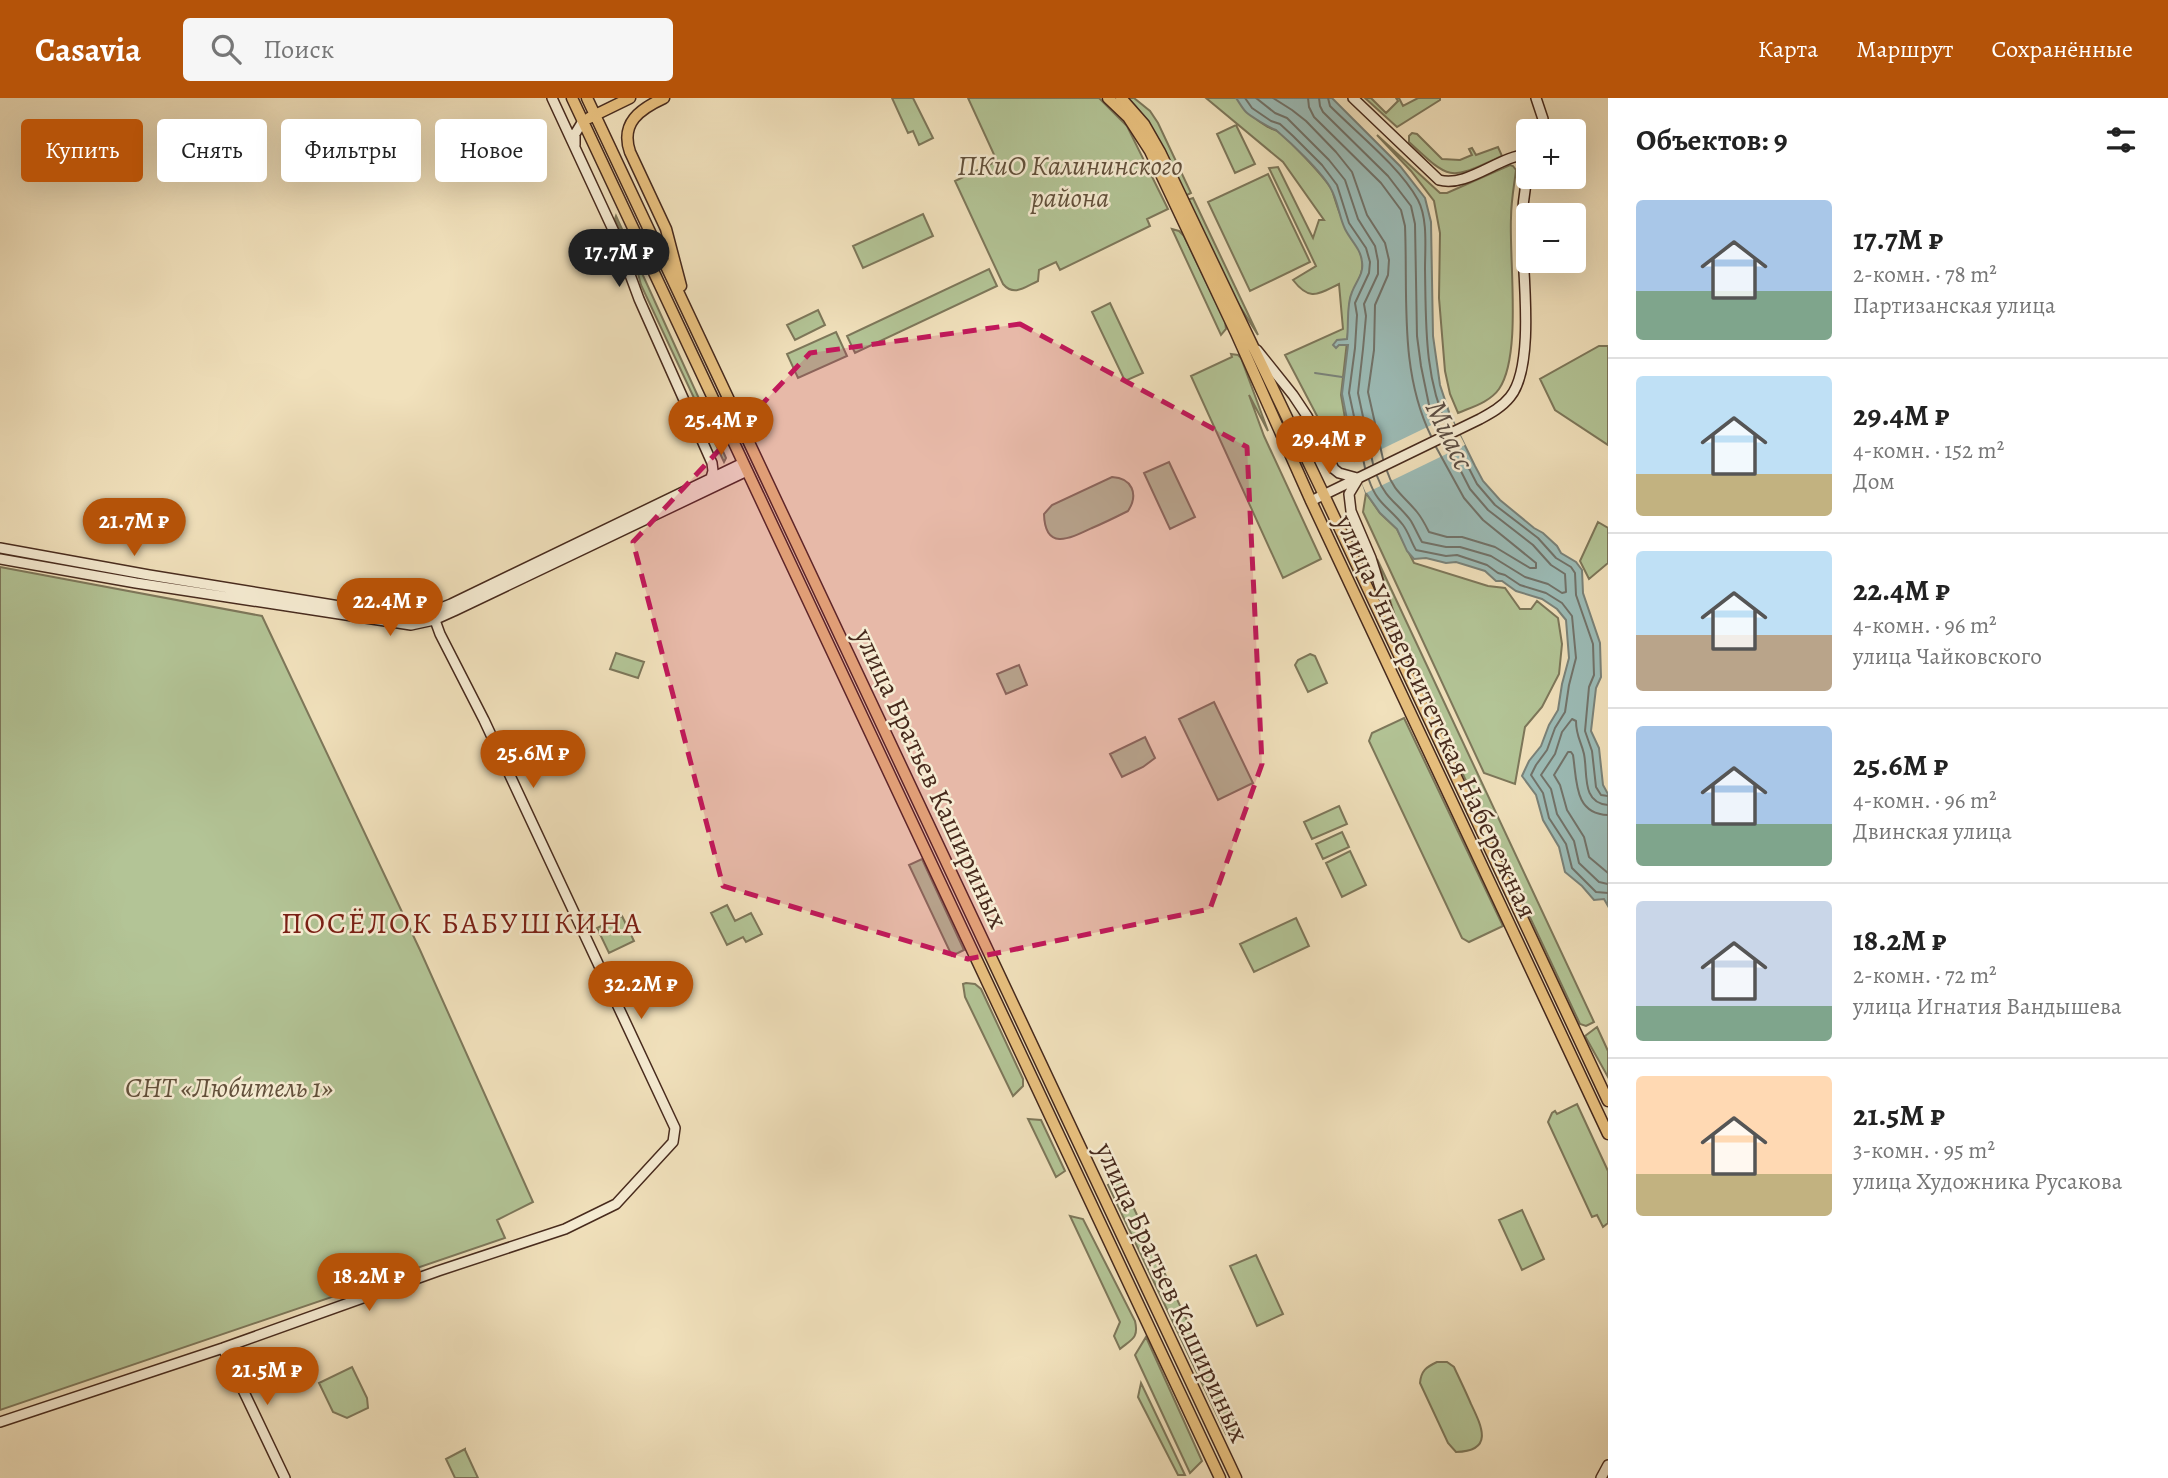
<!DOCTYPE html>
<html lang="ru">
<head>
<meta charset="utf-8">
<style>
	:root { --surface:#fff; --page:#f6f6f6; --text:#222; --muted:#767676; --line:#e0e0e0; --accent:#b45309 }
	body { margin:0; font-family:Alegreya,serif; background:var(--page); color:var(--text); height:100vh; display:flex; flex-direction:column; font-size:26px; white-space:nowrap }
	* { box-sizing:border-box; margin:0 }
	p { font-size:23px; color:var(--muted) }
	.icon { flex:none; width:38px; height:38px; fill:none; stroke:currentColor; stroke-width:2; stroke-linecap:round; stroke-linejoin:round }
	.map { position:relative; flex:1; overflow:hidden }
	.drawer { display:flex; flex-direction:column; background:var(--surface); width:560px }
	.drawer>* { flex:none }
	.top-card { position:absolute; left:21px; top:21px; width:665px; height:63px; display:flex; gap:14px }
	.buttons { position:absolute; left:1516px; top:21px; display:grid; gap:14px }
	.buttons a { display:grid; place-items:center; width:70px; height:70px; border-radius:7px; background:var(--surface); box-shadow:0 7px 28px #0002; font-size:35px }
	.price { position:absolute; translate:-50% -60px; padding:0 16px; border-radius:24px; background:var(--accent); color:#fff; font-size:23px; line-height:46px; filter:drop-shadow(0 2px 4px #0008) }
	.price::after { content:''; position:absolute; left:50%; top:42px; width:21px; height:16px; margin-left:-10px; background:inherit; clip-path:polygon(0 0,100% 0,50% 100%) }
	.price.active { background:#222; color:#fff }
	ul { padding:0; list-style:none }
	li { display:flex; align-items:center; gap:21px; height:175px; padding:0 28px }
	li+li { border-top:2px solid var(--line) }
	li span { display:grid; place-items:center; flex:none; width:196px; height:140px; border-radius:7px; color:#555 }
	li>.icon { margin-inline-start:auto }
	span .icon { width:84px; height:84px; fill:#fffc; stroke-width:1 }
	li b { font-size:30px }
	h2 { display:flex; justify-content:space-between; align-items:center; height:84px; padding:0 28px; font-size:30px }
	.pill { padding:0 24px; border-radius:7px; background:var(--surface); box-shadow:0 7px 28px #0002; font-size:24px; line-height:63px }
	.pill.active { background:var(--accent); color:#fff }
	header { display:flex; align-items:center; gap:42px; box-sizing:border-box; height:98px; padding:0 35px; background:var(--accent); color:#fff }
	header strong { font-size:33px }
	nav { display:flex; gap:38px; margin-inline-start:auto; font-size:24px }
	.search { width:490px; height:63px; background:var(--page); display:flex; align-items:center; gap:18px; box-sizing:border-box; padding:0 24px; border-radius:7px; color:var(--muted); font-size:26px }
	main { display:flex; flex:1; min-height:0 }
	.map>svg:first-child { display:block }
</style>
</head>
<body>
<header>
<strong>Casavia</strong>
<div class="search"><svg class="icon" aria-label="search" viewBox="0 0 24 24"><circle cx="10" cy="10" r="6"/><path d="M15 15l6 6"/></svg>Поиск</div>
<nav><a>Карта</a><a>Маршрут</a><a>Сохранённые</a></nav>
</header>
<main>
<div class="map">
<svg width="1608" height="1380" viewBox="0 0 1608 1380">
	<rect width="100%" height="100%" fill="#f1e1bc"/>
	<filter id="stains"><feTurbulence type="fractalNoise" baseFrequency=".00286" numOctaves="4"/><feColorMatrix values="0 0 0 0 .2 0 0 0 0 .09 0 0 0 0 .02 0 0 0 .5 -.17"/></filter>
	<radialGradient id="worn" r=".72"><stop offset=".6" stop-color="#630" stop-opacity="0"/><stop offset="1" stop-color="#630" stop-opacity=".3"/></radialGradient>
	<!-- green -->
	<path fill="#b3c496" stroke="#7d775a" stroke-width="2" d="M 892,0 L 913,0 L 933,40 L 919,47 L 913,33 L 908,35 Z
		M 968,0 L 1099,0 L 1127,28 L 1168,111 L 1147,121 L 1150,128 L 1060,172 L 1056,164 L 1039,172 L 1038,183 C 1025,189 1014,199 1003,186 L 955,83 L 997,63 Z
		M 1128,0 L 1134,0 L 1150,13 L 1158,25 L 1191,95 L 1185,98 C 1169,63 1155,27 1128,0 Z
		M 1206,0 L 1237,0 C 1245,12 1255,22 1268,29 C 1271,31 1274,31 1277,33 C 1288,40 1327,82 1332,92 C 1335,101 1337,109 1341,118 C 1348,131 1359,146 1362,161 C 1366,182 1346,192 1350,217 L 1341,297 L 1352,361 L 1336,354 L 1285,257 L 1343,231 L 1339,186 C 1318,196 1310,204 1293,182 L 1316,168 L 1269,70 L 1278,69 L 1313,140 L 1319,122 L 1324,122 L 1283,64 Z
		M 1365,0 L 1371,0 L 1386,15 L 1398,3 L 1396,0 L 1399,0 L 1403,8 L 1418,0 L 1440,0 L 1440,2 L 1397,29 Z
		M 1236,27 L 1255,66 L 1235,75 L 1217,36 Z
		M 1412,35 L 1417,36 L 1442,61 L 1460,62 L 1472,57 L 1469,51 L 1472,50 L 1476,57 L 1498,49 L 1502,58 C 1449,82 1452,84 1409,44 L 1409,38 Z
		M 1377,37 L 1440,95 L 1447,95 L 1510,67 L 1513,68 L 1516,72 C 1514,88 1511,104 1511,120 C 1509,162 1522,258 1499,291 C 1490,304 1472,309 1458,315 L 1450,296 L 1445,273 L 1439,200 L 1440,135 L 1434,103 L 1411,73 Z
		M 1268,76 L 1310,164 L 1250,193 L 1208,104 Z
		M 1193,100 L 1258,237 L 1234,199 L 1187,102 Z
		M 923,116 L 933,138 L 863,170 L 853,148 Z
		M 616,118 L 726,360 L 724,364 L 641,187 L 636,168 L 615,121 Z
		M 1172,131 L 1179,133 L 1184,138 L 1225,223 L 1226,231 L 1221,237 Z
		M 989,171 L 997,188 L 855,255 L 847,238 Z
		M 1110,205 L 1143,275 L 1125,283 L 1092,214 Z
		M 818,212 L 825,227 L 795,242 L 787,227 Z
		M 836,234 L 847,258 L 798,280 L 787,256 Z
		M 1599,248 L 1608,248 L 1608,347 L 1555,312 L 1540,281 Z
		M 1231,256 L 1238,257 L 1241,260 L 1268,333 L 1249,297 L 1264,338 L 1321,461 L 1283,480 L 1191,278 L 1232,259 Z
		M 1169,364 L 1195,419 L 1170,431 L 1144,375 Z
		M 1112,379 C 1132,380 1139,396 1128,413 C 1116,419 1104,425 1092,430 C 1069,441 1045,453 1044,416 L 1052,407 Z
		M 1366,395 L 1380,415 L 1397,431 L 1414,465 L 1488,488 L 1505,490 L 1520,511 L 1531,511 L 1537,503 L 1558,520 L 1562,546 L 1559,576 L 1542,609 L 1525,629 L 1515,686 L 1484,675 L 1363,414 Z
		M 1598,424 L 1608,430 L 1608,465 L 1589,481 L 1580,463 Z
		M 1377,461 L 1594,924 L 1586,928 L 1580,926 L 1408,559 Z
		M 0,469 L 262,518 L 420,852 L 533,1104 L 497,1122 L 505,1140 L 0,1312 Z
		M 616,555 L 644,564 L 638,580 L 610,571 Z
		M 1310,556 L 1315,558 L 1327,585 L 1308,594 L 1295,567 L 1298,562 Z
		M 1019,567 L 1027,587 L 1006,596 L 997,576 Z
		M 1214,604 L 1253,685 L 1218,702 L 1179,621 Z
		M 1404,620 L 1503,828 L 1469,844 L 1462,840 L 1369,643 L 1372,635 Z
		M 1145,639 L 1155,660 L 1143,669 L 1122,679 L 1110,656 Z
		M 1339,708 L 1347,726 L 1312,741 L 1304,724 Z
		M 1342,734 L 1349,749 L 1323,761 L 1316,746 Z
		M 1350,753 L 1366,787 L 1342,799 L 1326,765 Z
		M 922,761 L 964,852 L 952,858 L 909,767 Z
		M 727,807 L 735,823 L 751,815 L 762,836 L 746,844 L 743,839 L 727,847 L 711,815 Z
		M 622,818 L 634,843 L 609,855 L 597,830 Z
		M 1296,820 L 1309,848 L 1254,874 L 1240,846 Z
		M 966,885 L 975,886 L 981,891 L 1023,981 L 1023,988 L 1013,998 L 965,899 L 963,886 Z
		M 1597,929 L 1608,953 L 1608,979 L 1585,938 Z
		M 1577,1006 L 1608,1073 L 1608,1125 L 1603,1129 L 1597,1117 L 1592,1119 L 1548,1024 L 1552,1015 L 1555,1013 L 1557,1016 Z
		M 1028,1021 L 1041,1022 L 1065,1073 L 1056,1079 Z
		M 1120,1081 L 1238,1330 L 1226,1336 L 1108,1087 Z
		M 1522,1112 L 1544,1161 L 1522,1172 L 1499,1122 Z
		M 1070,1118 L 1083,1121 L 1135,1223 C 1139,1240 1132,1241 1120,1251 L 1114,1238 L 1120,1224 Z
		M 1256,1157 L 1283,1216 L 1257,1228 L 1230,1168 Z
		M 1146,1239 L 1202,1363 L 1190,1375 L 1135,1257 Z
		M 1437,1264 L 1447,1264 L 1454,1269 C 1460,1282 1466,1294 1471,1306 C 1482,1329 1494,1353 1456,1354 L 1448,1345 L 1420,1285 C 1421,1273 1426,1269 1437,1264 Z
		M 352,1269 L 367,1300 L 368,1310 L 347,1320 L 333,1314 L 319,1285 Z
		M 1141,1285 L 1185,1377 L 1178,1377 L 1138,1299 Z
		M 465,1351 L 465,1352 L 478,1380 L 455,1380 L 446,1361 Z"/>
	<!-- water -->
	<path fill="#9cbcb7" stroke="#7a8279" stroke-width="2" d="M 1236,0 L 1332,0 L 1400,68 L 1425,100 L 1431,124 L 1433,238 L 1440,287 L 1450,317 L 1475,368 L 1483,383 L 1500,402 L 1534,430 L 1543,435 L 1557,448 L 1561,455 L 1576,464 L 1582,472 L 1583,495 L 1600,545 L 1601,579 L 1596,590 L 1591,633 L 1599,650 L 1603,687 L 1608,696 L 1608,808 L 1604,801 L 1594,802 L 1582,788 L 1565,774 L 1559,749 L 1543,722 L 1536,697 L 1522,678 L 1529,663 L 1541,648 L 1549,627 L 1558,612 L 1562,586 L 1569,560 L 1566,522 L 1557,511 L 1542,501 L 1516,493 L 1502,483 L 1496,483 L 1485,473 L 1456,464 L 1446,465 L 1426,460 L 1414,461 L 1407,453 L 1397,431 L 1380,415 L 1366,395 L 1355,362 L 1342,296 L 1348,247 L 1339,247 L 1336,250 L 1333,247 L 1337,242 L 1347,241 C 1349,226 1346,207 1352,194 C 1356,183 1364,176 1362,164 C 1361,151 1351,143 1345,131 C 1339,119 1338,103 1331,91 C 1323,75 1290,44 1276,32 C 1270,30 1250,18 1246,14 C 1242,10 1239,4 1236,0 Z"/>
	<!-- pier -->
	<path fill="#f1e1bc" d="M 1450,318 L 1465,347 L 1366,395 L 1353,365 Z"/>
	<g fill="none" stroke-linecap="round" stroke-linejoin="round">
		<!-- shore -->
		<path stroke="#72736a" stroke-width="2" d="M 1245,0 L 1252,10 L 1271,23 L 1280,26 L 1293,38 L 1322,67 L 1337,87 L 1349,125 L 1366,150 L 1370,164 L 1369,175 L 1355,205 L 1357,217 L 1355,250 L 1349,295 L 1365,370
			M 1256,0 L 1275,15 L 1287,20 L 1329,62 L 1345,82 L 1358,121 L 1375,148 L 1378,163 L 1378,176 L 1364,206 L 1366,218 L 1363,251 L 1358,295 L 1373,366
			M 1273,0 L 1292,12 L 1306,23 L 1336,54 L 1352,74 L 1367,117 L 1385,145 L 1389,162 L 1388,177 L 1375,207 L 1374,252 L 1368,294 L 1383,361
			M 1308,0 L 1309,9 L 1314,19 L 1381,85 L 1401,112 L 1405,128 C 1408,199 1399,272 1431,338
			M 1319,0 L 1320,8 L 1323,14 L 1388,78 L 1411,108 L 1415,126 L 1417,238 L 1421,268 L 1429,307 L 1441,333
			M 1328,0 L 1330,8 C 1357,35 1400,69 1418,102 C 1428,121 1425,150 1425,171 C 1426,225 1424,280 1448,330
			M 1454,341 L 1477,386 L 1495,407 L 1538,440 L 1556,460 L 1571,469 L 1575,475 L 1576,497 L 1593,546 L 1594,577 L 1589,589 L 1585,633 L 1592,653 L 1596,689 L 1601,697 L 1608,698
			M 1387,373 C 1393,393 1405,399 1417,414 C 1422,420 1426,428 1429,434 L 1447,439 L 1462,439 L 1495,449 L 1530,470 L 1536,470 L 1536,465 L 1483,422 L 1464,400 L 1436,349
			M 1377,378 C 1385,401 1399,406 1411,423 C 1415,430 1418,437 1422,444 L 1446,449 L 1460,449 L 1491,458 L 1525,479 L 1548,486 L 1562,495 L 1566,494 L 1565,476 L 1551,467 L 1533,447 L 1488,412 L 1470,391 L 1446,344
			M 1369,382 C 1377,406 1389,409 1403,427 C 1409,435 1411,444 1416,452 L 1446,458 L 1457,457 L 1487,467 L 1498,475 L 1505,477 L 1520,487 L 1546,495 L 1562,505 L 1572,518 L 1576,560 L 1569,587 L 1565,614 L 1555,630 L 1547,652 L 1536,667 L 1531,677 L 1543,695 L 1549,720 L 1566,746 L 1572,770 L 1596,794 L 1608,795
			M 1608,707 C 1581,705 1588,675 1584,656 C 1581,643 1576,638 1576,623 L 1572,621 L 1562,634 L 1555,656 L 1541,677 L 1551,691 L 1557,716 L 1574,743 L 1579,765 L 1599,784 L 1608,786
			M 1608,717 C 1574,716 1577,683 1573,657 L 1571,654 L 1568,654 L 1554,677 L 1560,687 L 1567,712 L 1584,739 L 1589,759 L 1608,775"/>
		<!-- stream -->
		<path stroke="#7a8279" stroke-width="2" d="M 1315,275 L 1342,279"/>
		<defs>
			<path id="secondary" d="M 552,0 L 615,136 L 639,201 L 712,365 L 713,373 L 711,380
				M 1353,0 L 1439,82 C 1467,90 1499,58 1528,56
				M 1536,0 L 1543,21 L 1543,33
				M 575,47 L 575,36 L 583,23
				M 1257,252 L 1293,297 L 1307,318 L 1334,371 L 1339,375 L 1357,380
				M 1358,381 L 1349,396 L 1351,413 L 1371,460 L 1387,512 L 1393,539
				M 1311,403 L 1480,321 C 1491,315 1502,309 1510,299 C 1535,269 1523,176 1522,136 C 1522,116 1523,97 1528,77
				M 0,450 L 149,477 L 407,519 L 421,518 L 451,506 L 743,365
				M 0,461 L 136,485 L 411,527 L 434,522 L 454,513 L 747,373
				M 223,1250 L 285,1380
				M 0,1324 L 223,1250 L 438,1173 L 565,1131 L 616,1106 L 673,1044 L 675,1030 L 484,622 L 440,536 L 432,514
				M 1601,1380 L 1608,1367"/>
			<path id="primary" d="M 572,0 L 1220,1380
				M 587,0 L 1236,1380
				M 664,0 C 640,11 620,25 630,54 L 666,131 L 681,188
				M 1108,0 L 1128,19 L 1150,53 L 1236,235 L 1311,403 L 1608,1036
				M 1121,0 L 1144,26 L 1160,54 L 1324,397 L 1608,1003
				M 589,20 L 630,0"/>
		</defs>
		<!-- secondary casing -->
		<use href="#secondary" stroke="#472a1d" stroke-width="12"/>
		<!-- primary casing -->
		<use href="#primary" stroke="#472a1d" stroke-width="13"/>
		<!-- secondary -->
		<use href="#secondary" stroke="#f6ecd3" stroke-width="9"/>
		<!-- primary -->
		<use href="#primary" stroke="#e8c07e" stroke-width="10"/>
	</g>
	<!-- marked area -->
	<path fill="#c2185b" fill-opacity="0.2" stroke="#c2185b" stroke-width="5" stroke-dasharray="14 9" stroke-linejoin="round" d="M 1020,226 L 1247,349 L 1262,666 L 1210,811 L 968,861 L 723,788 L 633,444 L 810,255 Z"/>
	<g text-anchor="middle" stroke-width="5" stroke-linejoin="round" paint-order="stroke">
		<!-- park labels -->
		<g font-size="28" font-style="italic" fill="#62503b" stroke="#f6ecd3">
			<text x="1070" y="77">ПКиО Калининского<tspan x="1070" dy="32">района</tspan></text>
			<text x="229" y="999">СНТ «Любитель 1»</text>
		</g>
		<!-- street labels -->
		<g font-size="28" fill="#472a1d" stroke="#f6ecd3">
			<text transform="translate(1437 618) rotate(65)" y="10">улица Университетская Набережная</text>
			<text transform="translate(932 680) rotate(65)" y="10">улица Братьев Кашириных</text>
			<text transform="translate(1173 1194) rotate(65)" y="10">улица Братьев Кашириных</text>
		</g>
		<!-- water labels -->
		<g font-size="30" font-style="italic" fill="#5c4e44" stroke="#f6ecd3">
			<text transform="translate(1450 337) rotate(64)" y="10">Миасс</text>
		</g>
		<!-- neighbourhood labels -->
		<g font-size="30" letter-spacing="2" fill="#7a1f14" stroke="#f6ecd3">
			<text x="462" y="835">ПОСЁЛОК БАБУШКИНА</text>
		</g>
	</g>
	<rect width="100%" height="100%" filter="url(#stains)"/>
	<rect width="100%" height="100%" fill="url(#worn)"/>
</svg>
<div class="buttons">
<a>+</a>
<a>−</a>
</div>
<b class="price active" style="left:619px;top:191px">17.7M ₽</b>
<b class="price" style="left:721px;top:359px">25.4M ₽</b>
<b class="price" style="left:1329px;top:378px">29.4M ₽</b>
<b class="price" style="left:134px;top:460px">21.7M ₽</b>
<b class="price" style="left:390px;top:540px">22.4M ₽</b>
<b class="price" style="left:533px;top:692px">25.6M ₽</b>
<b class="price" style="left:641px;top:923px">32.2M ₽</b>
<b class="price" style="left:369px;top:1215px">18.2M ₽</b>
<b class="price" style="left:267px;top:1309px">21.5M ₽</b>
<div class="top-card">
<a class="pill active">Купить</a>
<a class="pill">Снять</a>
<a class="pill">Фильтры</a>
<a class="pill">Новое</a>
</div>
</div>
<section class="drawer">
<h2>Объектов: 9<svg class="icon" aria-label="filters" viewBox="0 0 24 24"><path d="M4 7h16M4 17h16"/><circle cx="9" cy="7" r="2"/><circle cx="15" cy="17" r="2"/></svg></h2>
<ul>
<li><span style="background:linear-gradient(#a9c7e8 65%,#7fa58c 0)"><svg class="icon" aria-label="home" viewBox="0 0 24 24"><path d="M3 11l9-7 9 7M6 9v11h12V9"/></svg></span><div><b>17.7M ₽</b><p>2-комн. · 78 m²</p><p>Партизанская улица</p></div></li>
<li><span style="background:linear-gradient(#bfe0f5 70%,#c2b280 0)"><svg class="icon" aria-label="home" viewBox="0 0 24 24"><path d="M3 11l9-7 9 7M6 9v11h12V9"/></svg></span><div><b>29.4M ₽</b><p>4-комн. · 152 m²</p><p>Дом</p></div></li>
<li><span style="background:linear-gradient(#bfe0f5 60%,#b9a48a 0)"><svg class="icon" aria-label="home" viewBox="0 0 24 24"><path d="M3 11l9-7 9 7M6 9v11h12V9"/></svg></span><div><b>22.4M ₽</b><p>4-комн. · 96 m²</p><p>улица Чайковского</p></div></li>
<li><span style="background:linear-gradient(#a9c7e8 70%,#7fa58c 0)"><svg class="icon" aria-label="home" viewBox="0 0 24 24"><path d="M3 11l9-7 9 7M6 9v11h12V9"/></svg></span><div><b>25.6M ₽</b><p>4-комн. · 96 m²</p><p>Двинская улица</p></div></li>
<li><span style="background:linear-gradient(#c9d6e8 75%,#7fa58c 0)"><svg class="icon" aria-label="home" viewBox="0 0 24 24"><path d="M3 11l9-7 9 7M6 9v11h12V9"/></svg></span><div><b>18.2M ₽</b><p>2-комн. · 72 m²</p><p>улица Игнатия Вандышева</p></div></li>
<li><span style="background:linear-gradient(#ffd9b3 70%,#c2b280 0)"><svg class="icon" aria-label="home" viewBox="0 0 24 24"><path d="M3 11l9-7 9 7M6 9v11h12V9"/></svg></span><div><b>21.5M ₽</b><p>3-комн. · 95 m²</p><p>улица Художника Русакова</p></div></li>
</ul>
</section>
</main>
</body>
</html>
